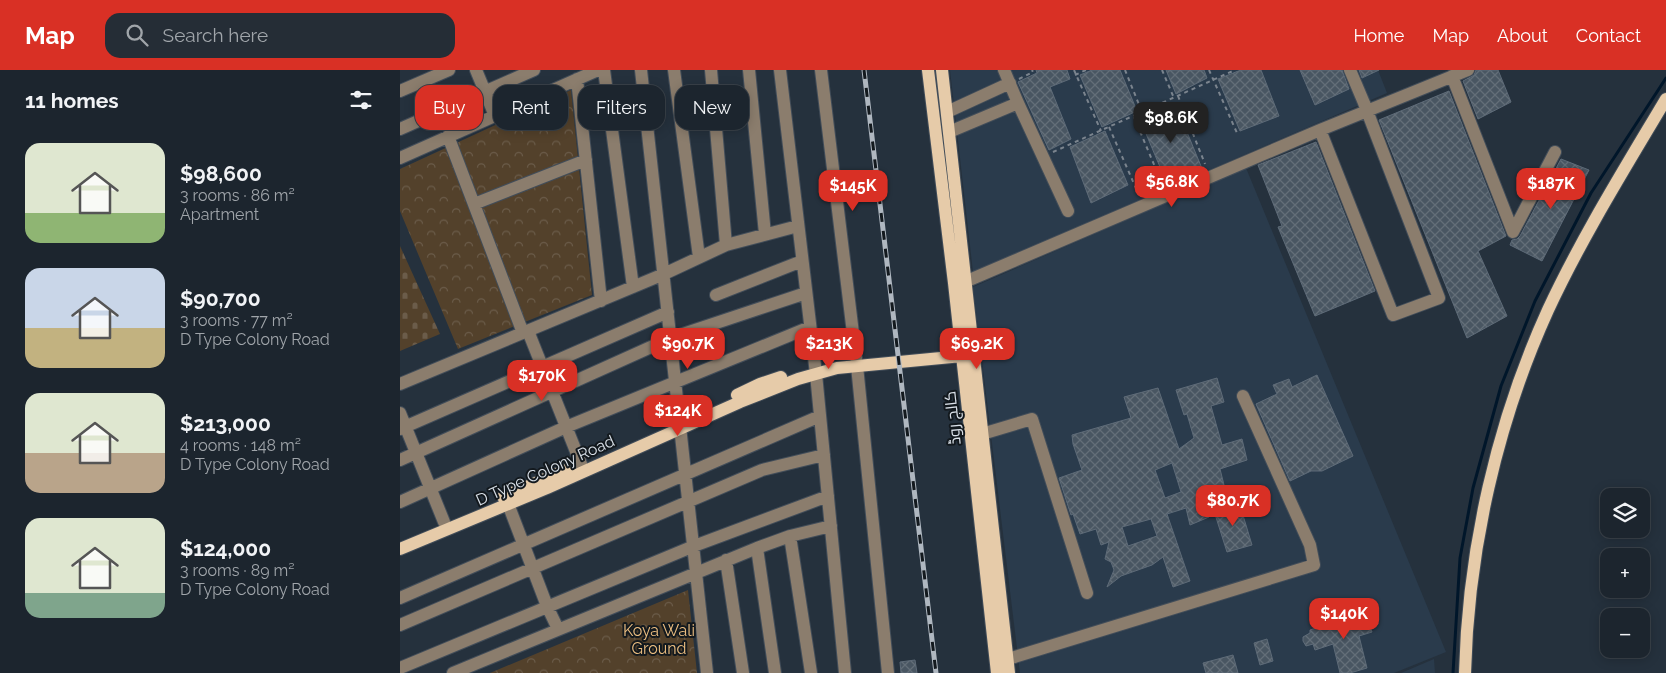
<!DOCTYPE html>
<html lang="en">
<head>
<meta charset="utf-8">
<style>
	:root { --surface:#1c252e; --page:#252d36; --text:#f1f3f6; --muted:#a0a5aa; --line:#3a424a; --accent:#d93025 }
	body { margin:0; font-family:Raleway,Cairo,sans-serif; background:var(--page); color:var(--text); height:100vh; display:flex; flex-direction:column; font-size:19px; white-space:nowrap }
	* { box-sizing:border-box; margin:0 }
	p { font-size:16px; color:var(--muted) }
	.icon { flex:none; width:28px; height:28px; fill:none; stroke:currentColor; stroke-width:2; stroke-linecap:round; stroke-linejoin:round }
	.map { position:relative; flex:1; overflow:hidden }
	.side { display:flex; flex-direction:column; background:var(--surface); width:400px }
	.side>* { flex:none }
	.hud { position:absolute; left:15px; top:15px; width:475px; height:45px; display:flex; gap:10px }
	.fabs { position:absolute; left:1200px; top:418px; display:grid; gap:10px }
	.fabs a { display:grid; place-items:center; width:50px; height:50px; border-radius:10px; background:var(--surface); box-shadow:0 2px 12px #0003,0 0 0 1px var(--line); font-size:25px }
	.price { position:absolute; translate:-50% -42px; padding:0 11px; border-radius:10px; background:var(--accent); color:#fff; font-size:16px; line-height:32px; filter:drop-shadow(0 1px 2px #0008) }
	.price::after { content:''; position:absolute; left:50%; top:30px; width:15px; height:11px; margin-left:-8px; background:inherit; clip-path:polygon(0 0,100% 0,50% 100%) }
	.price.on { background:#222; color:#fff }
	ul { padding:0; list-style:none }
	li { display:flex; align-items:center; gap:15px; height:125px; padding:0 25px }
	li span { display:grid; place-items:center; flex:none; width:140px; height:100px; border-radius:15px; color:#555 }
	li>.icon { margin-inline-start:auto }
	span .icon { width:60px; height:60px; fill:#fffc; stroke-width:1 }
	li b { font-size:21px }
	h2 { display:flex; justify-content:space-between; align-items:center; height:60px; padding:0 25px; font-size:21px }
	.chip { padding:0 18px; border-radius:15px; background:var(--surface); box-shadow:0 2px 12px #0003,0 0 0 1px var(--line); font-size:18px; line-height:45px }
	.chip.on { background:var(--accent); color:#fff }
	header { display:flex; align-items:center; gap:30px; box-sizing:border-box; height:70px; padding:0 25px; background:var(--accent); color:#fff }
	header strong { font-size:24px }
	nav { display:flex; gap:28px; margin-inline-start:auto; font-size:18px }
	.search { width:350px; height:45px; background:var(--page); display:flex; align-items:center; gap:12px; box-sizing:border-box; padding:0 18px; border-radius:15px; color:var(--muted); font-size:19px }
	main { display:flex; flex:1; min-height:0 }
	.map>svg:first-child { display:block }
</style>
</head>
<body>
<header>
<strong>Map</strong>
<div class="search"><svg class="icon" aria-label="search" viewBox="0 0 24 24"><circle cx="10" cy="10" r="6"/><path d="M15 15l6 6"/></svg>Search here</div>
<nav><a>Home</a><a>Map</a><a>About</a><a>Contact</a></nav>
</header>
<main>
<section class="side">
<h2>11 homes<svg class="icon" aria-label="filters" viewBox="0 0 24 24"><path d="M4 7h16M4 17h16"/><circle cx="9" cy="7" r="2"/><circle cx="15" cy="17" r="2"/></svg></h2>
<ul>
<li><span style="background:linear-gradient(#dfe7d0 70%,#8fb573 0)"><svg class="icon" aria-label="home" viewBox="0 0 24 24"><path d="M3 11l9-7 9 7M6 9v11h12V9"/></svg></span><div><b>$98,600</b><p>3 rooms · 86 m²</p><p>Apartment</p></div></li>
<li><span style="background:linear-gradient(#c9d6e8 60%,#c2b280 0)"><svg class="icon" aria-label="home" viewBox="0 0 24 24"><path d="M3 11l9-7 9 7M6 9v11h12V9"/></svg></span><div><b>$90,700</b><p>3 rooms · 77 m²</p><p>D Type Colony Road</p></div></li>
<li><span style="background:linear-gradient(#dfe7d0 60%,#b9a48a 0)"><svg class="icon" aria-label="home" viewBox="0 0 24 24"><path d="M3 11l9-7 9 7M6 9v11h12V9"/></svg></span><div><b>$213,000</b><p>4 rooms · 148 m²</p><p>D Type Colony Road</p></div></li>
<li><span style="background:linear-gradient(#dfe7d0 75%,#7fa58c 0)"><svg class="icon" aria-label="home" viewBox="0 0 24 24"><path d="M3 11l9-7 9 7M6 9v11h12V9"/></svg></span><div><b>$124,000</b><p>3 rooms · 89 m²</p><p>D Type Colony Road</p></div></li>
</ul>
</section>
<div class="map">
<svg width="1266" height="603" viewBox="0 0 1266 603">
	<defs>
		<pattern id="forest-crowns" width="20" height="18" patternUnits="userSpaceOnUse" patternTransform="scale(1.25)"><rect width="20" height="18" fill="#53412b"/><path d="M2 6a3 3 0 1 1 6 0M12 15a3 3 0 1 1 6 0" fill="none" stroke="#6b5c4a"/></pattern>
		<pattern id="cemetery-stones" width="16" height="16" patternUnits="userSpaceOnUse" patternTransform="scale(1.25)"><rect width="16" height="16" fill="#53412b"/><path d="M2 7V4a2 2 0 0 1 4 0v3zM10 15v-3a2 2 0 0 1 4 0v3z" fill="#6b5c4a"/></pattern>
		<pattern id="building-cross-hatch" width="8" height="8" patternUnits="userSpaceOnUse" patternTransform="scale(1.25)"><rect width="8" height="8" fill="#495662"/><path d="M0 0l8 8M0 8l8-8" fill="none" stroke="#636e78"/></pattern>
	</defs>
	<rect width="100%" height="100%" fill="#25313d"/>
	<!-- built -->
	<path fill="#2a3b4c" d="M 550,0 L 978,0 L 987,23 L 573,202 Z
		M 846,98 L 1046,582 L 994,603 L 620,603 L 573,217 Z
		M 1034,589 L 1035,603 L 1001,603 Z"/>
	<!-- forest -->
	<path fill="url(#forest-crowns)" d="M 171,20 L 192,225 L 58,279 L 0,141 L 0,99 Z
		M 288,520 L 297,603 L 90,603 Z"/>
	<!-- cemetery -->
	<path fill="url(#cemetery-stones)" d="M 0,176 L 40,264 L 0,281 Z"/>
	<g fill="none" stroke-linecap="round" stroke-linejoin="round">
		<!-- stream -->
		<path stroke="#00162a" stroke-width="3" d="M 1053,603 L 1060,488 L 1073,418 L 1101,316 L 1135,231 L 1191,123 L 1266,8"/>
	</g>
	<!-- building -->
	<path fill="url(#building-cross-hatch)" stroke="#5e6b78" fill-rule="evenodd" d="M 636,0 L 667,0 L 670,9 L 650,17 L 671,69 L 649,80 L 618,12 L 637,3 Z
		M 692,0 L 720,0 L 737,41 L 702,57 L 680,5 Z
		M 766,0 L 804,0 L 807,8 L 776,24 Z
		M 841,0 L 861,0 L 879,46 L 840,61 L 818,9 Z
		M 900,0 L 942,0 L 949,19 L 915,35 Z
		M 959,0 L 979,0 L 962,8 Z
		M 1076,0 L 1098,0 L 1111,32 L 1078,49 L 1063,11 L 1074,5 Z
		M 1049,21 L 1106,166 L 1078,181 L 1107,246 L 1067,268 L 979,50 Z
		M 775,33 L 803,101 L 768,116 L 739,47 Z
		M 705,61 L 728,115 L 691,133 L 670,77 Z
		M 916,72 L 975,221 L 915,246 L 878,157 L 882,156 L 858,95 Z
		M 1161,89 L 1189,100 L 1142,191 L 1110,175 L 1112,170 L 1117,169 L 1120,166 Z
		M 917,305 L 953,386 L 922,401 L 911,401 L 890,411 L 856,334 L 877,324 L 873,315 L 889,309 L 892,317 Z
		M 817,308 L 824,332 L 811,336 L 822,375 L 842,369 L 847,390 L 820,399 L 824,415 L 801,420 L 809,447 L 790,455 L 786,438 L 767,444 L 790,511 L 773,517 L 763,487 L 752,495 L 721,506 L 707,517 L 714,500 L 711,492 L 705,489 L 709,472 L 701,475 L 696,459 L 680,464 L 673,444 L 671,445 L 659,408 L 682,400 L 673,374 L 672,365 L 731,348 L 724,327 L 758,318 L 779,379 L 794,368 L 787,344 L 784,345 L 776,320 ZM 772,393 L 781,422 L 765,428 L 755,400 ZM 751,449 L 757,466 L 728,476 L 722,457 Z
		M 839,432 L 852,475 L 827,482 L 814,441 Z
		M 966,541 L 968,548 L 974,544 L 978,554 L 970,556 L 972,562 L 959,566 L 967,598 L 950,603 L 940,603 L 933,574 L 915,580 L 913,574 L 906,576 L 903,571 L 903,567 L 910,563 L 910,560 Z
		M 867,569 L 873,591 L 860,595 L 854,573 Z
		M 833,585 L 838,603 L 806,603 L 803,593 Z
		M 515,590 L 517,603 L 501,603 L 500,592 Z"/>
	<g fill="none" stroke-linecap="round" stroke-linejoin="round">
		<defs>
			<path id="minor" d="M 76,0 L 95,46
				M 204,0 L 233,217
				M 241,0 L 307,603
				M 274,0 L 299,187
				M 311,0 L 326,175
				M 349,0 L 365,164
				M 380,0 L 416,304 L 445,603
				M 421,0 L 456,288
				M 604,0 L 618,33 L 668,141
				M 1052,6 L 1113,162 L 1155,82
				M 177,9 L 201,231
				M 0,21 L 49,0
				M 547,42 L 610,13
				M 0,59 L 134,0
				M 920,60 L 993,245 L 1039,228 L 964,33 L 950,0
				M 549,62 L 618,33
				M 48,66 L 123,263
				M 0,88 L 198,0
				M 74,134 L 186,90
				M 567,211 L 920,60 L 1068,0
				M 316,225 L 402,191
				M 128,261 L 181,394
				M 457,296 L 488,603
				M 0,314 L 264,204 L 326,175 L 398,156
				M 0,343 L 44,452
				M 0,359 L 268,242
				M 582,364 L 632,349 L 687,523
				M 0,390 L 271,268 L 406,223
				M 105,426 L 147,536 L 158,559
				M 0,432 L 166,357 L 410,257
				M 390,466 L 411,603
				M 357,478 L 375,603
				M 326,490 L 343,603
				M 0,528 L 420,346
				M 0,555 L 362,400 L 424,385
				M 608,589 L 914,495 L 910,475 L 843,326
				M 0,598 L 294,476 L 428,426
				M 53,603 L 357,478 L 390,466 L 431,456"/>
			<path id="major" d="M 528,0 L 554,213 L 597,603
				M 542,0 L 609,603
				M 337,325 L 360,314 L 381,307
				M 103,427 L 166,400
				M 0,479 L 147,418 L 340,332 L 398,309 L 437,298 L 562,286
				M 1065,603 C 1068,480 1097,352 1148,240 C 1182,167 1225,98 1266,29"/>
		</defs>
		<!-- minor casing -->
		<use href="#minor" stroke="#424d59" stroke-width="14"/>
		<!-- major casing -->
		<use href="#major" stroke="#424d59" stroke-width="14"/>
		<!-- path -->
		<path stroke="#7b848e" stroke-width="2" stroke-dasharray="4 4" stroke-linecap="butt" d="M 674,0 L 701,61
			M 725,0 L 742,42
			M 762,0 L 774,28
			M 809,0 L 837,63
			M 675,5 L 686,0
			M 619,9 L 633,2 L 632,0
			M 778,26 L 805,94
			M 734,47 L 763,116
			M 709,57 L 739,125
			M 653,82 L 835,0"/>
		<!-- minor -->
		<use href="#minor" stroke="#8b7d6d" stroke-width="12"/>
		<!-- major -->
		<use href="#major" stroke="#e6cba9" stroke-width="12"/>
		<defs>
			<path id="rail" d="M 464,0 L 536,603"/>
		</defs>
		<!-- rail casing -->
		<use href="#rail" stroke="#afb7c0" stroke-width="5"/>
		<!-- rail -->
		<use href="#rail" stroke="#13191e" stroke-width="3" stroke-dasharray="9" stroke-linecap="butt"/>
	</g>
	<g text-anchor="middle" stroke-width="4" stroke-linejoin="round" paint-order="stroke">
		<!-- street labels -->
		<g font-size="16" fill="#dae1e9" stroke="#13191e">
			<text transform="translate(552 348) rotate(-96)" y="6">کالج روڈ</text>
			<text transform="translate(145 400) rotate(-24)" y="6">D Type Colony Road</text>
		</g>
		<!-- park labels -->
		<g font-size="16" fill="#ecbe81" stroke="#13191e">
			<text x="259" y="566">Koya Wali<tspan x="259" dy="18">Ground</tspan></text>
		</g>
	</g>
</svg>
<div class="fabs">
<a><svg class="icon" aria-label="layers" viewBox="0 0 24 24"><path d="M12 4l9 5-9 5-9-5zM3 14l9 5 9-5"/></svg></a>
<a>+</a>
<a>−</a>
</div>
<b class="price on" style="left:771px;top:74px">$98.6K</b>
<b class="price" style="left:772px;top:138px">$56.8K</b>
<b class="price" style="left:1151px;top:140px">$187K</b>
<b class="price" style="left:453px;top:142px">$145K</b>
<b class="price" style="left:288px;top:300px">$90.7K</b>
<b class="price" style="left:429px;top:300px">$213K</b>
<b class="price" style="left:577px;top:300px">$69.2K</b>
<b class="price" style="left:142px;top:332px">$170K</b>
<b class="price" style="left:278px;top:367px">$124K</b>
<b class="price" style="left:833px;top:457px">$80.7K</b>
<b class="price" style="left:944px;top:570px">$140K</b>
<div class="hud">
<a class="chip on">Buy</a>
<a class="chip">Rent</a>
<a class="chip">Filters</a>
<a class="chip">New</a>
</div>
</div>
</main>
</body>
</html>
